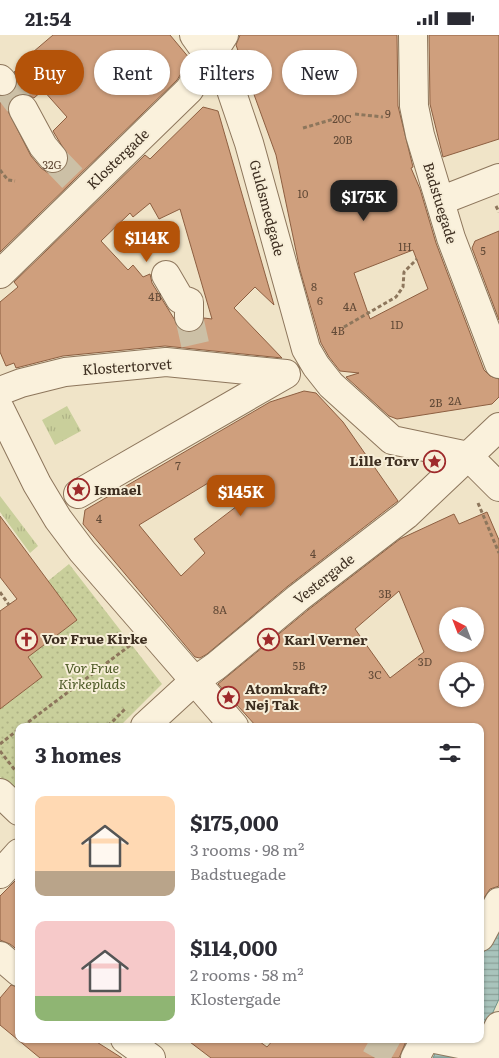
<!DOCTYPE html>
<html lang="en">
<head>
<meta charset="utf-8">
<style>
	:root { --surface:#fff; --page:#f7f7f7; --text:#2b2b33; --muted:#7c7c81; --accent:#b45309 }
	body { margin:0; font-family:Literata,serif; background:var(--page); color:var(--text); height:100vh; display:flex; flex-direction:column; font-size:19px; white-space:nowrap }
	* { box-sizing:border-box; margin:0 }
	p { font-size:16px; color:var(--muted) }
	.icon { flex:none; width:28px; height:28px; fill:none; stroke:currentColor; stroke-width:2; stroke-linecap:round; stroke-linejoin:round }
	.map { position:relative; flex:1; overflow:hidden }
	.sheet { position:absolute; left:15px; top:688px; width:469px; height:320px; display:flex; flex-direction:column; background:var(--surface); border-radius:10px; box-shadow:0 1px 4px #0004 }
	.sheet>* { flex:none }
	.banner { position:absolute; left:15px; top:15px; width:470px; height:45px; display:flex; gap:10px }
	.needle { width:32px; rotate:318deg }
	.fabs { position:absolute; left:439px; top:572px; display:grid; gap:10px }
	.fabs a { display:grid; place-items:center; width:45px; height:45px; border-radius:50%; background:var(--surface); box-shadow:0 1px 4px #0004; font-size:25px }
	.price { position:absolute; translate:-50% -42px; padding:0 11px; border-radius:10px; background:var(--accent); color:#fff; font-size:16px; line-height:32px; filter:drop-shadow(0 1px 2px #0008) }
	.price::after { content:''; position:absolute; left:50%; top:30px; width:15px; height:11px; margin-left:-8px; background:inherit; clip-path:polygon(0 0,100% 0,50% 100%) }
	.price.on { background:#222; color:#fff }
	ul { padding:0; list-style:none }
	li { display:flex; align-items:center; gap:15px; height:125px; padding:0 20px }
	li span { display:grid; place-items:center; flex:none; width:140px; height:100px; border-radius:10px; color:#555 }
	li>.icon { margin-inline-start:auto }
	span .icon { width:60px; height:60px; fill:#fffc; stroke-width:1 }
	li b { font-size:21px }
	h2 { display:flex; justify-content:space-between; align-items:center; height:60px; padding:0 20px; font-size:21px }
	.chip { padding:0 18px; border-radius:22px; background:var(--surface); box-shadow:0 1px 4px #0004; font-size:18px; line-height:45px }
	.chip.on { background:var(--accent); color:#fff }
	.status { display:flex; justify-content:space-between; align-items:center; height:35px; padding:0 25px; background:var(--surface); direction:ltr }
	.status svg { height:14px; fill:currentColor }
	.map>svg:first-child { display:block }
</style>
</head>
<body>
<div class="status"><b>21:54</b><svg viewBox="0 0 49 12"><path d="M0 12V9h3v3zM5 12V6h3v6zM10 12V3h3v9zM15 12V0h3v12zM26 1h20v11H26zM47 4h2v5h-2z"/></svg></div>
<div class="map">
<svg width="499" height="1023" viewBox="0 0 499 1023">
	<defs>
		<pattern id="grass-tufts" width="24" height="20" patternUnits="userSpaceOnUse" patternTransform="scale(1.25)"><rect width="24" height="20" fill="#c9cf9b"/><path d="M3 7l-1-3M5 7V3M7 7l1-3M15 17l-1-3M17 17v-4M19 17l1-3" fill="none" stroke="#aeb285"/></pattern>
		<pattern id="park-dots" width="8" height="8" patternUnits="userSpaceOnUse" patternTransform="scale(1.25)"><rect width="8" height="8" fill="#c9cf9b"/><path d="M2 2h.1M6 6h.1" fill="none" stroke="#aeb285" stroke-width="1.8" stroke-linecap="round"/></pattern>
		<pattern id="water-rules" width="6" height="5" patternUnits="userSpaceOnUse" patternTransform="scale(1.25)"><rect width="6" height="5" fill="#a9c4bc"/><path d="M0 2.5h6" fill="none" stroke="#8ba098"/></pattern>
	</defs>
	<rect width="100%" height="100%" fill="#f0e4c8"/>
	<!-- grass -->
	<path fill="url(#grass-tufts)" d="M 67,371 L 81,396 L 55,410 L 42,385 Z
		M 0,461 L 38,511 L 30,518 L 0,477 Z"/>
	<!-- park -->
	<path fill="url(#park-dots)" d="M 69,529 L 162,649 L 120,691 L 19,691 L 19,759 L 0,742 L 0,674 L 42,642 L 28,622 L 77,585 L 48,546 Z"/>
	<!-- water -->
	<path fill="url(#water-rules)" stroke="#6f938a" d="M 499,885 L 499,964 L 472,1023 L 433,1023 L 442,1004 L 480,1004 L 480,925 Z"/>
	<!-- building -->
	<path fill="#cf9f7d" stroke="#8d5f41" fill-rule="evenodd" d="M 53,0 L 170,0 L 190,24 L 177,45 L 0,217 L 0,61 L 6,61 L 13,57 L 17,50 L 14,37 L 29,27 L 26,23 ZM 43,55 L 67,82 L 53,96 L 68,121 L 68,128 L 63,135 L 55,138 L 48,138 L 41,133 L 31,121 L 7,74 L 9,66 L 15,61 L 24,58 L 34,63 Z
		M 240,0 L 397,0 L 398,71 L 413,132 L 411,133 L 420,154 L 436,208 L 484,335 L 490,341 L 499,344 L 499,362 L 492,369 L 397,384 L 389,381 L 346,342 L 359,338 L 340,336 L 329,322 L 321,308 L 300,235 L 276,120 L 236,10 ZM 413,215 L 428,254 L 370,284 L 354,238 Z
		M 429,0 L 499,0 L 499,104 L 443,122 L 430,69 Z
		M 203,72 L 218,76 L 274,270 L 255,252 L 234,273 L 282,323 L 165,311 L 63,321 L 16,333 L 14,328 L 6,331 L 0,317 L 0,267 L 18,252 L 14,247 L 145,120 L 150,124 ZM 150,168 L 159,184 L 180,174 L 212,284 L 204,283 L 202,290 L 196,296 L 189,298 L 181,295 L 152,248 L 150,239 L 143,242 L 133,230 L 128,235 L 101,206 L 130,178 L 133,182 Z
		M 499,196 L 499,285 L 472,213 L 475,206 Z
		M 304,356 L 316,358 L 343,387 L 398,466 L 288,551 L 207,619 L 200,623 L 195,622 L 83,489 L 85,475 L 270,367 ZM 218,442 L 237,471 L 194,504 L 205,518 L 181,541 L 139,490 Z
		M 487,477 L 499,505 L 499,851 L 490,854 L 480,869 L 480,691 L 256,691 L 218,649 L 308,575 L 400,504 L 454,479 L 459,489 ZM 399,556 L 424,617 L 390,643 L 355,594 ZM 448,581 L 475,581 L 475,609 L 448,609 ZM 448,636 L 475,636 L 475,664 L 448,664 Z
		M 0,481 L 77,585 L 28,622 L 42,642 L 0,674 L 0,576 L 17,564 L 0,542 Z
		M 19,842 L 19,916 L 10,909 L 0,905 L 0,861 Z
		M 11,950 L 19,952 L 19,1004 L 92,1004 L 122,1023 L 40,1023 L 0,990 L 0,963 Z
		M 186,1004 L 256,1004 L 267,1012 L 274,1004 L 407,1004 L 399,1023 L 211,1023 Z"/>
	<g fill="none" stroke-linecap="round" stroke-linejoin="round">
		<!-- minor-tunnel -->
		<path stroke="#ccc0a6" stroke-width="28" stroke-dasharray="28 14" stroke-linecap="butt" d="M 2,46 L 23,74
			M 53,123 L 77,148
			M 189,282 L 198,322
			M 370,1004 L 404,1023"/>
		<defs>
			<path id="minor" d="M 194,0 L 229,49 L 249,108 L 306,314 L 316,331 L 331,350 L 392,405 L 468,421 L 499,452
				M 413,0 L 414,71 L 420,100 L 451,203 L 499,329
				M 0,44 L 2,46
				M 23,74 L 43,111 L 53,123
				M 440,166 L 499,143
				M 0,239 L 189,55 L 224,0
				M 166,240 L 180,264 L 189,267 L 189,282
				M 0,356 L 21,348 L 65,337 L 166,327 L 286,339 L 78,459
				M 0,374 L 37,449 L 58,484 L 82,516 L 234,691
				M 145,691 L 193,647 L 216,631 L 298,563 L 406,480 L 499,392
				M 0,758 L 19,776
				M 0,839 L 19,818
				M 480,902 L 499,867
				M 0,921 L 19,937
				M 125,1004 L 151,1023
				M 435,1004 L 499,1017
				M 487,1015 L 499,991
				M 415,1023 L 425,1004"/>
		</defs>
		<!-- minor casing -->
		<use href="#minor" stroke="#8d765c" stroke-width="30"/>
		<!-- path -->
		<path stroke="#8d765c" stroke-width="3" stroke-dasharray="4 2.5" stroke-linecap="butt" d="M 355,79 L 383,82
			M 303,93 L 334,84
			M 0,135 L 8,145 L 15,146
			M 496,171 L 499,177
			M 344,292 L 396,262 L 403,252 L 404,237 L 417,224
			M 478,468 L 499,518
			M 0,557 L 9,570
			M 23,691 L 132,609
			M 108,691 L 125,674
			M 0,709 L 19,694
			M 0,716 L 18,739"/>
		<!-- minor -->
		<use href="#minor" stroke="#faf1dc" stroke-width="28"/>
	</g>
	<!-- icons -->
	<defs>
		<symbol id="sight-ring" viewBox="-11 -11 22 22"><circle r="9.5" fill="#f7eed8" stroke="#9e2a2b" stroke-width="1.5"/><path d="M0-6L1.8-2.2L6-1.7L2.9 1.2L3.7 5.4L0 3.3L-3.7 5.4L-2.9 1.2L-6-1.7L-1.8-2.2Z" fill="#9e2a2b"/></symbol>
		<symbol id="church-ring" viewBox="-11 -11 22 22"><circle r="9.5" fill="#f7eed8" stroke="#9e2a2b" stroke-width="1.5"/><path d="M-1.2-6h2.4v3.5h3.3v2.4h-3.3V6h-2.4V-.1h-3.3v-2.4h3.3Z" fill="#9e2a2b"/></symbol>
	</defs>
	<g fill-rule="evenodd">
		<use href="#sight-ring" x="422" y="414" width="25" height="25"/>
		<use href="#sight-ring" x="66" y="442" width="25" height="25"/>
		<use href="#church-ring" x="14" y="592" width="25" height="25"/>
		<use href="#sight-ring" x="256" y="592" width="25" height="25"/>
		<use href="#sight-ring" x="216" y="650" width="25" height="25"/>
	</g>
	<g text-anchor="middle" stroke-width="4" stroke-linejoin="round" paint-order="stroke">
		<!-- number labels -->
		<g font-size="11" fill="#624a37">
			<text x="388" y="83">9</text>
			<text x="342" y="88">20C</text>
			<text x="343" y="109">20B</text>
			<text x="52" y="134">32G</text>
			<text x="303" y="163">10</text>
			<text x="405" y="216">1H</text>
			<text x="483" y="220">5</text>
			<text x="314" y="256">8</text>
			<text x="155" y="266">4B</text>
			<text x="320" y="270">6</text>
			<text x="350" y="276">4A</text>
			<text x="397" y="294">1D</text>
			<text x="338" y="300">4B</text>
			<text x="455" y="370">2A</text>
			<text x="436" y="372">2B</text>
			<text x="178" y="435">7</text>
			<text x="99" y="488">4</text>
			<text x="313" y="523">4</text>
			<text x="385" y="563">3B</text>
			<text x="220" y="579">8A</text>
			<text x="425" y="631">3D</text>
			<text x="299" y="635">5B</text>
			<text x="375" y="644">3C</text>
		</g>
		<!-- street labels -->
		<g font-size="14" fill="#3d2e20" stroke="#f7eed8">
			<text transform="translate(118 124) rotate(-44)" y="5">Klostergade</text>
			<text transform="translate(440 168) rotate(73)" y="5">Badstuegade</text>
			<text transform="translate(267 173) rotate(75)" y="5">Guldsmedgade</text>
			<text transform="translate(127 332) rotate(-4)" y="5">Klostertorvet</text>
			<text transform="translate(324 544) rotate(-38)" y="5">Vestergade</text>
		</g>
		<!-- poi labels -->
		<g font-size="14" font-weight="bold" fill="#3d2e20" stroke="#f7eed8" text-anchor="start">
			<text x="419" y="431" text-anchor="end">Lille Torv</text>
			<text x="94" y="460">Ismael</text>
			<text x="42" y="609">Vor Frue Kirke</text>
			<text x="284" y="610">Karl Verner</text>
			<text x="245" y="659">Atomkraft?<tspan x="245" dy="16">Nej Tak</tspan></text>
		</g>
		<!-- park labels -->
		<g font-size="14" font-style="italic" fill="#4d5a26" stroke="#f7eed8">
			<text x="92" y="638">Vor Frue<tspan x="92" dy="16">Kirkeplads</tspan></text>
		</g>
	</g>
</svg>
<div class="fabs">
<a><svg class="needle" viewBox="-14 -14 28 28"><path d="M0-13l5 13h-10z" fill="#e53935"/><path d="M0 13l5-13h-10z" fill="#7c7c81"/></svg></a>
<a><svg class="icon" aria-label="locate" viewBox="0 0 24 24"><circle cx="12" cy="12" r="6"/><path d="M12 2v4M12 18v4M2 12h4M18 12h4"/></svg></a>
</div>
<b class="price on" style="left:364px;top:187px">$175K</b>
<b class="price" style="left:147px;top:228px">$114K</b>
<b class="price" style="left:241px;top:482px">$145K</b>
<div class="banner">
<a class="chip on">Buy</a>
<a class="chip">Rent</a>
<a class="chip">Filters</a>
<a class="chip">New</a>
</div>
<section class="sheet">
<h2>3 homes<svg class="icon" aria-label="filters" viewBox="0 0 24 24"><path d="M4 7h16M4 17h16"/><circle cx="9" cy="7" r="2"/><circle cx="15" cy="17" r="2"/></svg></h2>
<ul>
<li><span style="background:linear-gradient(#ffd9b3 75%,#b9a48a 0)"><svg class="icon" aria-label="home" viewBox="0 0 24 24"><path d="M3 11l9-7 9 7M6 9v11h12V9"/></svg></span><div><b>$175,000</b><p>3 rooms · 98 m²</p><p>Badstuegade</p></div></li>
<li><span style="background:linear-gradient(#f6c9c9 75%,#8fb573 0)"><svg class="icon" aria-label="home" viewBox="0 0 24 24"><path d="M3 11l9-7 9 7M6 9v11h12V9"/></svg></span><div><b>$114,000</b><p>2 rooms · 58 m²</p><p>Klostergade</p></div></li>
</ul>
</section>
</div>
</body>
</html>
